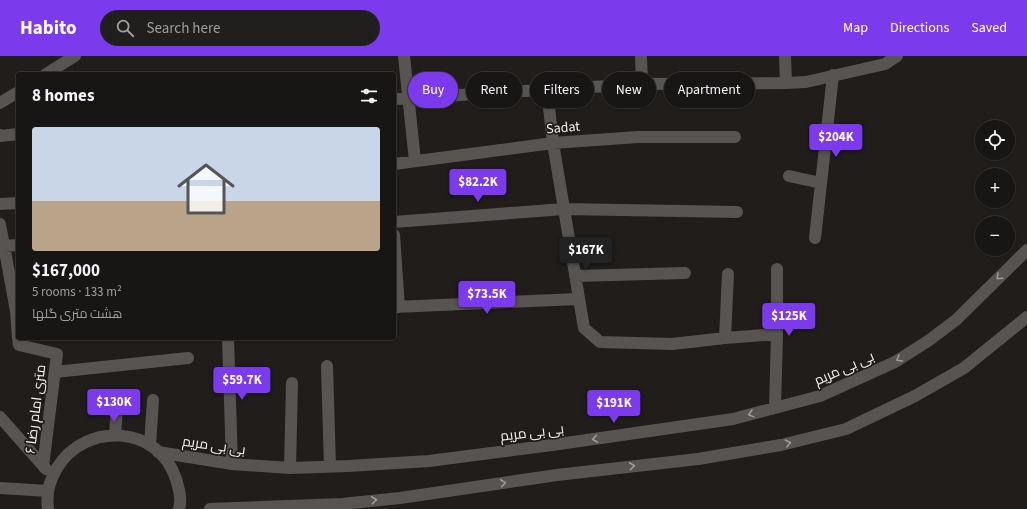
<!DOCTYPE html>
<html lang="en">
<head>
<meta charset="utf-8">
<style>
	:root { --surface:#181614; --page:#211f1d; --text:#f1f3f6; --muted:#9f9fa0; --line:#363534; --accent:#7c3aed }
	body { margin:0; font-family:"Source Sans 3",Cairo,sans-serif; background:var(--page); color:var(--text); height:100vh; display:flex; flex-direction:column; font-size:15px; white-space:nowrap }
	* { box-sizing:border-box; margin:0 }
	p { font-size:13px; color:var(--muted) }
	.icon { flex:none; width:22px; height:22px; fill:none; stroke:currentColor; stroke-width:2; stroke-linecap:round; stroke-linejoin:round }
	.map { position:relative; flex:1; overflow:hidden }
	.sheet { position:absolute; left:16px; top:16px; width:380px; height:268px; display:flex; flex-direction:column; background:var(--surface); border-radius:4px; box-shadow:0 1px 3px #0004,0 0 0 1px var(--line) }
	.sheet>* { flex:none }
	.guide { position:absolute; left:408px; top:16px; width:380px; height:36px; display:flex; gap:8px }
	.controls { position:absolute; left:975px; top:64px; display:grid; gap:8px }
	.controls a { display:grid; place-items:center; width:40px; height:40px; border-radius:50%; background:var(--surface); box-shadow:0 1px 3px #0004,0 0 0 1px var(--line); font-size:20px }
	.price { position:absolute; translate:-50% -34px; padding:0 9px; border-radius:4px; background:var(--accent); color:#fff; font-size:13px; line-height:26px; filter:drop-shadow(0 1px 2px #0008) }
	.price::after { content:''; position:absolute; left:50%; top:24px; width:12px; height:9px; margin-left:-6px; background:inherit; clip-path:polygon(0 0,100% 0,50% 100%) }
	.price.on { background:#222; color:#fff }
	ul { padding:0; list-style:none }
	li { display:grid; align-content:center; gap:8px; height:212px; padding:0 16px }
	li span { display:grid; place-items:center; height:124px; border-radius:4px; color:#555 }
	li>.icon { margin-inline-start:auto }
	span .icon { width:72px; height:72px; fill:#fffc; stroke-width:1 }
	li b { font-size:17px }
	h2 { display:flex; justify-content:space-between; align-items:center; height:48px; padding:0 16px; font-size:17px }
	.chip { padding:0 14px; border-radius:18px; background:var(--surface); box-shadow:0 1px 3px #0004,0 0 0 1px var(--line); font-size:14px; line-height:36px }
	.chip.on { background:var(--accent); color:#fff }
	header { display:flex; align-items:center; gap:24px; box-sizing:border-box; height:56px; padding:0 20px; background:var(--accent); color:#fff }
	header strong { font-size:19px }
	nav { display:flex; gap:22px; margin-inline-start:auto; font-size:14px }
	.search { width:280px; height:36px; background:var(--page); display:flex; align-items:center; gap:10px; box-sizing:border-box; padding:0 14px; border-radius:22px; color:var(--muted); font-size:15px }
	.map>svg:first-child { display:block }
</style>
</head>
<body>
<header>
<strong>Habito</strong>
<div class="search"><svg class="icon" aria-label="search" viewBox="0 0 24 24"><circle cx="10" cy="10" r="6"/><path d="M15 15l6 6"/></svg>Search here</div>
<nav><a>Map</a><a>Directions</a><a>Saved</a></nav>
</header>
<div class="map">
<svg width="1027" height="453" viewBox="0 0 1027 453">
	<rect width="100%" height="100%" fill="#201d1b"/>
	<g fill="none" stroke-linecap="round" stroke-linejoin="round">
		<!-- minor -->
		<path stroke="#585452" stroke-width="12" d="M 404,0 L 415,105
			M 641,0 L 642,28
			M 785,0 L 786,27
			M 46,18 L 75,0
			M 547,34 L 553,87 L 584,272 L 600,286 L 672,288 L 725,282 L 777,278 L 777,213
			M 394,43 L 642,28 L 786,27 L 806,26 L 885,8 L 897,0
			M 0,47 L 18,36
			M 0,79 L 1,80 L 18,78
			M 394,108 L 553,87 L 638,81 L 735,81
			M 789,120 L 821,127
			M 0,148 L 18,147
			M 394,166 L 564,153 L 737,156
			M 0,168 L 16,255 L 18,282
			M 394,179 L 399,251
			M 815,182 L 833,19
			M 4,190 L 18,189
			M 575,220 L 685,217
			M 394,251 L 578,243
			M 18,282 L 19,289 L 57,298 L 43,410
			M 228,282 L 232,408
			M 725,282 L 728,218
			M 327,310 L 330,411
			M 55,316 L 188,302
			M 775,352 L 777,278
			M 0,361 L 46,413
			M 115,379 L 117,351
			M 150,389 L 153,344
			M 158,396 L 232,408 L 290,412 L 348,410 L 429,405 L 552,389 L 733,363 L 820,340 L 895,306 L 928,285 L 956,264 L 1027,194
			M 290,412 L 292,327
			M 0,432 L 48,435
			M 48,453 C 46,438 49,425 57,412 C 85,365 159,369 176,423 C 179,433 182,443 179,453
			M 210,453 L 342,448 L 400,442 L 557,419 L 698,403 L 781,389 L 846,373 L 915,340 L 964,312 L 1027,261"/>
	</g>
	<!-- one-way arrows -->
	<defs><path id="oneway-chevron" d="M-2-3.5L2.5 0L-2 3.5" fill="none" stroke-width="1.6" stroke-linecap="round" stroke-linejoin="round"/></defs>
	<g stroke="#9f9c9a">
		<use href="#oneway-chevron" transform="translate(999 221) rotate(137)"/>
		<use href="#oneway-chevron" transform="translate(899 303) rotate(149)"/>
		<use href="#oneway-chevron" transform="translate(751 358) rotate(165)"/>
		<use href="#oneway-chevron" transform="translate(595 383) rotate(172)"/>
		<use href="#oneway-chevron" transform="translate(788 387) rotate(-14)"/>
		<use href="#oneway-chevron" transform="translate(632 410) rotate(-6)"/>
		<use href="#oneway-chevron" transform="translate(503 427) rotate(-8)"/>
		<use href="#oneway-chevron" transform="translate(374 444) rotate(-6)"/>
	</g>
	<g text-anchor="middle" stroke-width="3.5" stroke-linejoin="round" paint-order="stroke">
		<!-- street labels -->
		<g font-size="14" fill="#f5f3f2" stroke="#201d1b">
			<text transform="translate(563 71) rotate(-5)" y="5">Sadat</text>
			<text transform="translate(844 312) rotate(-24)" y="5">بی بی مریم</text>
			<text transform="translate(35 353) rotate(-83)" y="5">۶ متری امام رضا</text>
			<text transform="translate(532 376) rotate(-7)" y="5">بی بی مریم</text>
			<text transform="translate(214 389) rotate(8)" y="5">بی بی مریم</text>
		</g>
	</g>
</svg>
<div class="controls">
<a><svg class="icon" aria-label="locate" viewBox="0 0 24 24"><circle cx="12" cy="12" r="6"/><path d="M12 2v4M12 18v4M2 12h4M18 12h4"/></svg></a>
<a>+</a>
<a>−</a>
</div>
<b class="price" style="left:836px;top:102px">$204K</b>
<b class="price" style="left:478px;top:147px">$82.2K</b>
<b class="price on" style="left:586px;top:215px">$167K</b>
<b class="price" style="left:487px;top:259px">$73.5K</b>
<b class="price" style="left:789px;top:281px">$125K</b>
<b class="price" style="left:242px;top:345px">$59.7K</b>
<b class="price" style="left:114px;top:367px">$130K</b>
<b class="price" style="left:614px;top:368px">$191K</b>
<div class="guide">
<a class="chip on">Buy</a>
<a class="chip">Rent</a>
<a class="chip">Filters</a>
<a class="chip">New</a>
<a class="chip">Apartment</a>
</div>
<section class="sheet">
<h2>8 homes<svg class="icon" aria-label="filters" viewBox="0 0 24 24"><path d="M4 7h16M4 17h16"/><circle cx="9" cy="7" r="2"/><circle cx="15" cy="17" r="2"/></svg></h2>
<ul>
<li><span style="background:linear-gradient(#c9d6e8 60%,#b9a48a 0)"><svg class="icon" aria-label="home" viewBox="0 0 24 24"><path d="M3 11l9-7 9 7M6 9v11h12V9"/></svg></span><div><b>$167,000</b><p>5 rooms · 133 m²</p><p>هشت متری گلها</p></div></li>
</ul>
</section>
</div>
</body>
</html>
